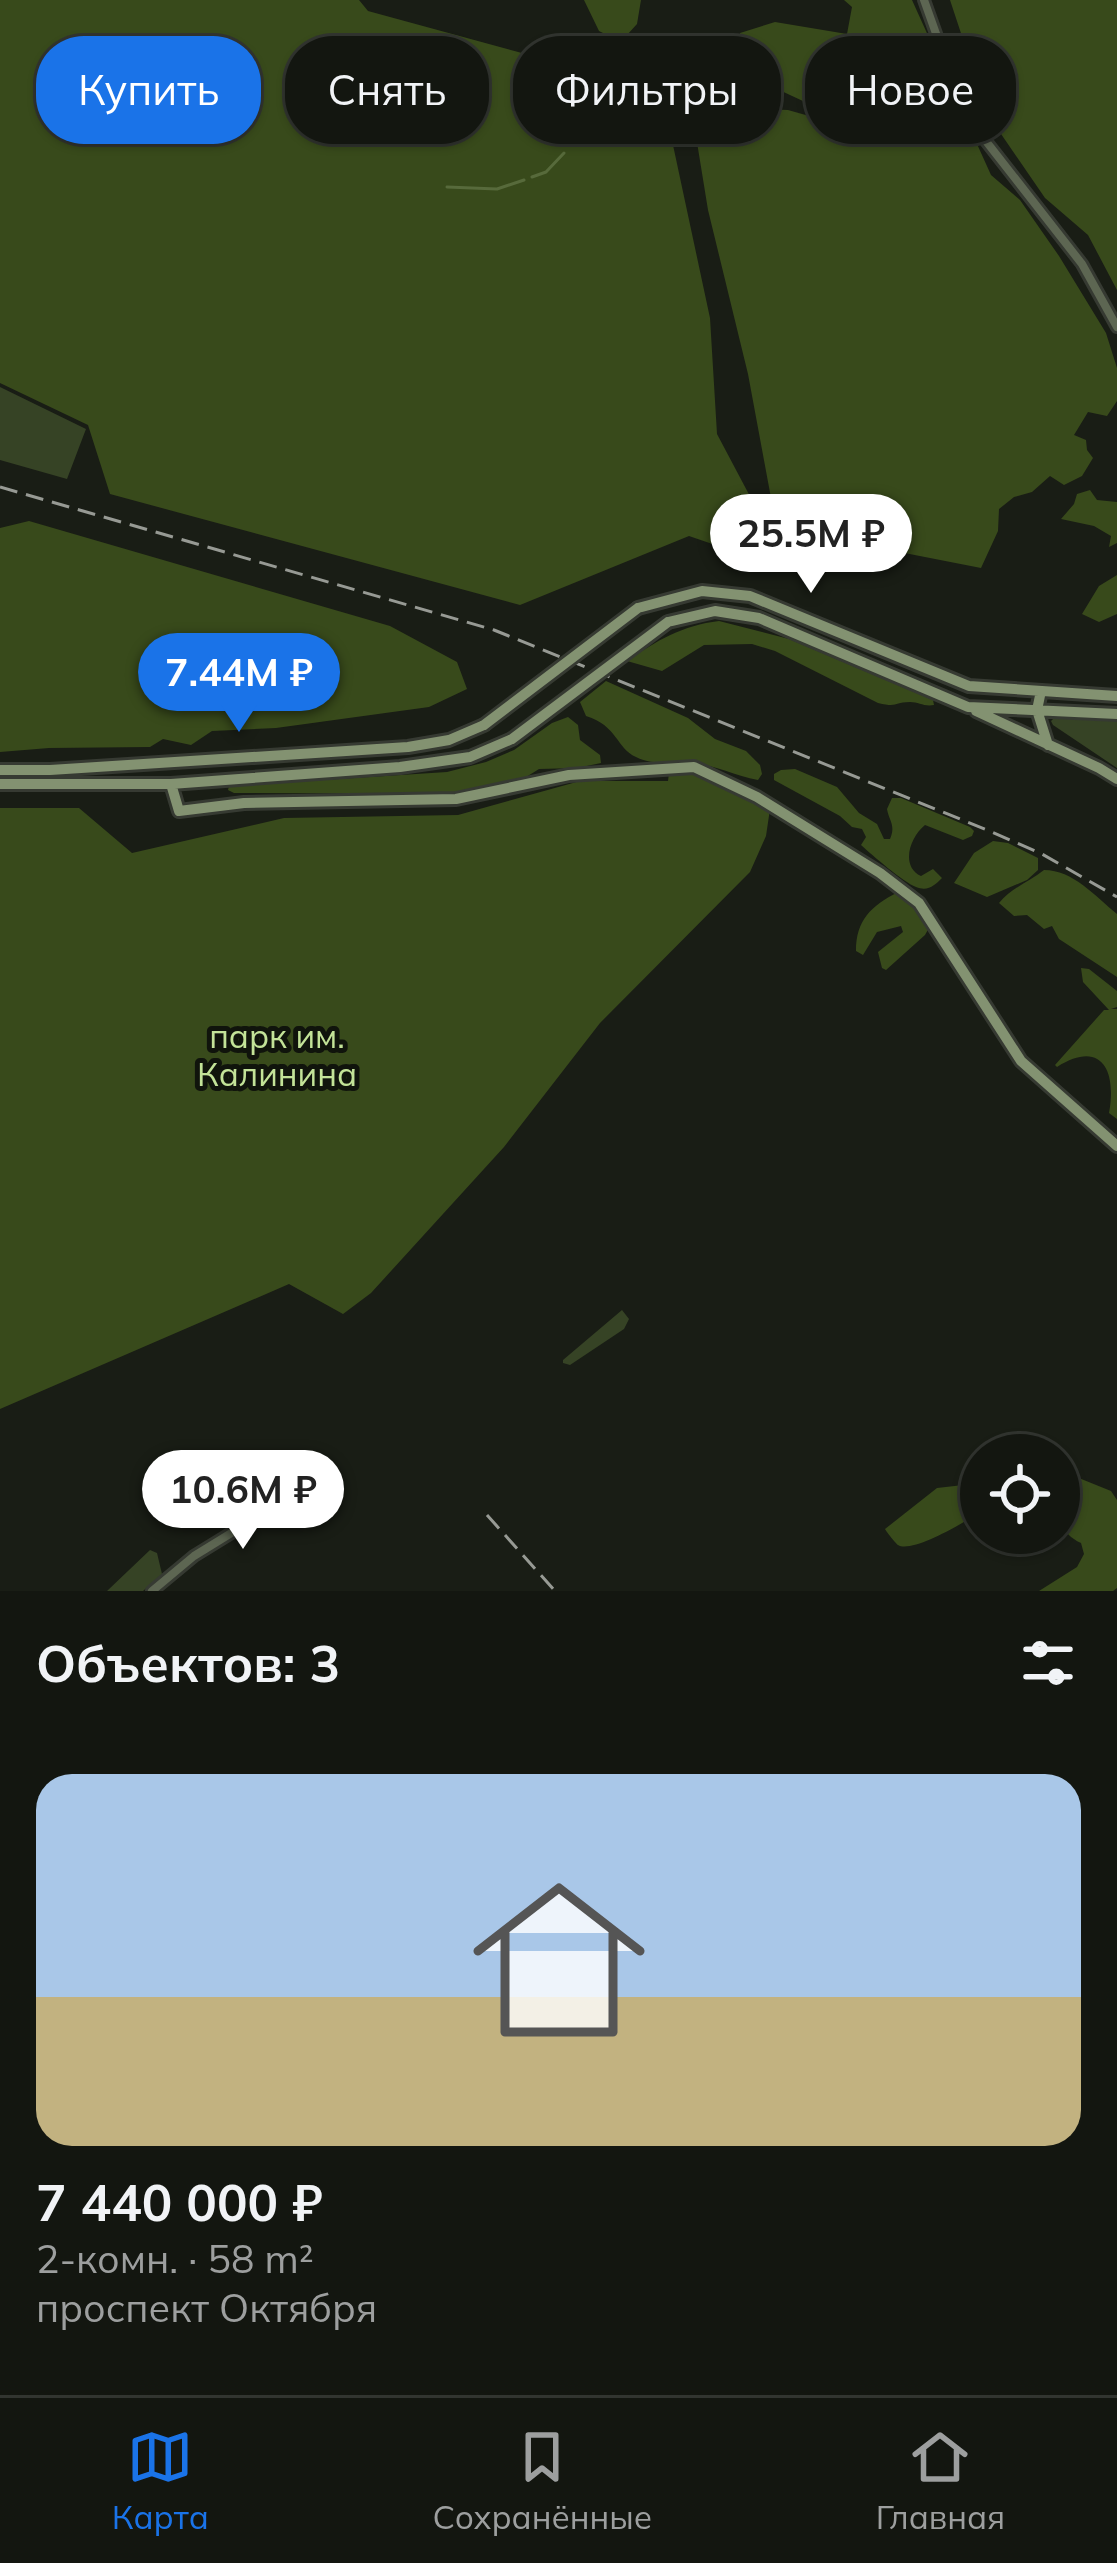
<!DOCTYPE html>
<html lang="ru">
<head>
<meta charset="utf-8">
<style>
	:root { --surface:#131610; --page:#1c1f19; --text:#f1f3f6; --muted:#9d9f9f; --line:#323530; --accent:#1a73e8 }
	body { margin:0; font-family:Mulish,sans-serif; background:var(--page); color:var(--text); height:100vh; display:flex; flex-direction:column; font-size:45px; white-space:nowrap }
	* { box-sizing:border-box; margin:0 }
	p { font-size:39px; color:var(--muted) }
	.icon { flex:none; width:66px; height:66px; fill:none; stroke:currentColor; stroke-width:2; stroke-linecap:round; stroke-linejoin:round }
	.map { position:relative; height:1591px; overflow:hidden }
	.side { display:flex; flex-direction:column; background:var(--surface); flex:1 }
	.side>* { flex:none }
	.banner { position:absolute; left:36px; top:36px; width:1047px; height:108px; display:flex; gap:24px }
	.tools { position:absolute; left:960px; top:1434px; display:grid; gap:24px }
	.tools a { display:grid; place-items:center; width:120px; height:120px; border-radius:50%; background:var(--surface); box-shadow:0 3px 9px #0004,0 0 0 3px var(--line); font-size:60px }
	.price { position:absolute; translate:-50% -102px; padding:0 27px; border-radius:42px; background:#fff; color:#222; font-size:39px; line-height:78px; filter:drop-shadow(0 3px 6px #0008) }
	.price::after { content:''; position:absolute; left:50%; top:72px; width:36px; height:27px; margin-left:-18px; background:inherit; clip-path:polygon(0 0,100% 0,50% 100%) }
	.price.selected { background:var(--accent); color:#fff }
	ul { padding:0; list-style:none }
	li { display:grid; align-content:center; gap:24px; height:636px; padding:0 36px }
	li+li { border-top:3px solid var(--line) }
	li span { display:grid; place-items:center; height:372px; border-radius:36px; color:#555 }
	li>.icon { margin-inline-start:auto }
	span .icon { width:216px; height:216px; fill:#fffc; stroke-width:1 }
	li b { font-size:51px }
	h2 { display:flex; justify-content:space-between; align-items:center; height:144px; padding:0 36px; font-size:51px }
	.chip { padding:0 42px; border-radius:48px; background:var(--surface); box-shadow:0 3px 9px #0004,0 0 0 3px var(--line); font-size:42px; line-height:108px }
	.chip.selected { background:var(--accent); color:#fff }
	.tabs { display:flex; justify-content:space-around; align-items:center; height:168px; border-top:3px solid var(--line); background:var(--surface); font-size:33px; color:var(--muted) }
	.tabs a { display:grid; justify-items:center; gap:6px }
	.tabs .selected { color:var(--accent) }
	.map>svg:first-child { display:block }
</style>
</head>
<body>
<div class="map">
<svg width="1117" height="1591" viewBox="0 0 1117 1591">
	<rect width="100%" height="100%" fill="#191d15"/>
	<!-- green -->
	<path fill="#364325" d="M 0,387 L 86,429 L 67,479 L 0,460 Z
		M 1054,718 L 1117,721 L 1117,768 L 1053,725 L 1051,721 Z
		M 622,1310 L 629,1319 L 624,1329 L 570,1365 L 563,1363 L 563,1360 Z
		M 150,1550 L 157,1553 L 162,1574 L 143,1591 L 107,1591 Z"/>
	<!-- forest -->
	<path fill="#384a1b" d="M 0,0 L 359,0 L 368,11 L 603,75 L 622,117 L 667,117 L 710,318 L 717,434 L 762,519 L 759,560 L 689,536 L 520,605 L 110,494 L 88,425 L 0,383 Z
		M 584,0 L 641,0 L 637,24 L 627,35 L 609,36 L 599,31 Z
		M 844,0 L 912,0 L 991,175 L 1020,200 L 1059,256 L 1106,333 L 1117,368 L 1117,401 L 1107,416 L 1088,412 L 1074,435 L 1086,440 L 1087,450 L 1093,458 L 1082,476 L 1064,485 L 1050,476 L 1032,492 L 1014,497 L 999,509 L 998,531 L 981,568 L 879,548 L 798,541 L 774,514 L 748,374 L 708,210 L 695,130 L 700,107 L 788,110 L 876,135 L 734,69 L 740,33 L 775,22 L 847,34 L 852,7 Z
		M 950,0 L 1117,0 L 1117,290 L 1088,235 L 1045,198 L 988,115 Z
		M 1090,490 L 1097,500 L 1117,502 L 1117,543 L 1109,547 L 1111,536 L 1094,526 L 1061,519 L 1074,504 L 1077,494 Z
		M 29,521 L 390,626 L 457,662 L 467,689 L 429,707 L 276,728 L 212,731 L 191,745 L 163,739 L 150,747 L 49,748 L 0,752 L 0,528 Z
		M 1117,575 L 1117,614 L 1099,622 L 1082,614 L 1099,586 Z
		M 719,621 L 789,639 L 933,700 L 934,705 C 924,707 919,702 910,702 C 893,702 899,708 878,703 L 775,651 L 752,644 L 704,645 L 662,671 L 627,661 C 656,641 683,625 719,621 Z
		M 606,681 L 688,718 L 715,739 L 746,751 L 760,765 L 762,774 L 758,780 C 736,776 715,765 693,763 C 674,761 654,766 636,757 C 616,748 618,726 586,716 L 580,702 Z
		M 568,717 L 578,725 L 580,740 L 600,755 L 601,763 L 577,768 L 539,769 L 523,779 L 461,794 L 234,793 L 228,790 L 229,786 L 447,772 L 486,762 L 514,750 L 552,723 Z
		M 795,769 L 837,787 L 859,813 L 877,824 L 884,839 L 890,839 C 896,825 889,821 887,809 L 892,798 L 901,798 L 970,827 L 974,831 L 972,836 L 963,840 L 925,825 C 910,837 900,866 921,876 L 933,869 L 942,878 C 935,885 928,892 916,887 C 903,882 872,855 861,845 L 866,837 L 862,829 L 852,827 L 840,816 L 774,780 L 774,774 L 781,770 Z
		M 669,773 L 695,773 L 770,809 L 766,836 L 750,872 L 600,1023 L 504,1147 L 371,1293 L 343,1314 L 289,1284 L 0,1409 L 0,808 L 79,808 L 132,853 L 284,818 L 458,815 L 580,781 L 668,781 Z
		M 993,841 L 1008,843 L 1038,858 L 1038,870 L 1027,880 L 987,897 L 954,883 L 974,853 Z
		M 1044,870 C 1073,870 1095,896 1117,914 L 1117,977 L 1059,939 L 1052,926 L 1044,929 L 1027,915 L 1014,916 L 999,903 C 1011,888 1029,882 1044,870 Z
		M 898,892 L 918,908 L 930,926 L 925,935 L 886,970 L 882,968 L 878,952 L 903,932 L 901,926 L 877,932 L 863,955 L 856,951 C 856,920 871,906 898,892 Z
		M 1081,968 L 1089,969 L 1117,991 L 1117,1007 L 1111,1009 L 1117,1009 L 1117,1119 L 1109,1113 C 1117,1070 1101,1039 1057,1067 L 1055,1065 L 1104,1010 L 1109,1010 L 1083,982 Z
		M 1059,1470 L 1111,1491 L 1117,1500 L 1117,1588 L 1113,1591 L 1039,1591 L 1077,1567 L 1084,1554 L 1081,1543 C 1050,1529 1059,1499 1059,1470 Z
		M 981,1483 L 981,1511 C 969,1520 912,1554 898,1545 C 896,1544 886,1531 885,1529 L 937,1488 Z"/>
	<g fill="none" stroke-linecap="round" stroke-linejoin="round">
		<!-- stream -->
		<path stroke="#576a3b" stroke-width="3" d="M 532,177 L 546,172 L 564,153
			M 447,187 L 497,189 L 524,180"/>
		<defs>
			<path id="street" d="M 924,0 L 949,70 L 971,122 L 1082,264 L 1117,327
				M 152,1591 L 194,1556 L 241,1527 L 308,1479"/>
			<path id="secondary" d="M 638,608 L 702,591 L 750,596 L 969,686 L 1117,696
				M 668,622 L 715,611 L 759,618 L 968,707 L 1117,714
				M 1041,691 L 1037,710 L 1048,745
				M 976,711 L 1099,768 L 1117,779
				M 0,770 L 50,770 L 408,747 L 449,740 L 484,725
				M 0,784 L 171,784 L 400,767 L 470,757 L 512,739
				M 171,784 L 179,811 L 244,803 L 456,799 L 569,775 L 694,767 L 757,797 L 880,873 L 919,903 L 1021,1061 L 1117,1146"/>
		</defs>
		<!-- street casing -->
		<use href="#street" stroke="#363a32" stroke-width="14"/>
		<!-- secondary casing -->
		<use href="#secondary" stroke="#363a32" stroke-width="16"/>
		<!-- street -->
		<use href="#street" stroke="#5d6652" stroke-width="8"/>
		<!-- secondary -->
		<use href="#secondary" stroke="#839271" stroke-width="10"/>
		<!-- rail -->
		<path stroke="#979a94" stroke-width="3" stroke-dasharray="18 9" stroke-linecap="butt" d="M 0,487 L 494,630 L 987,830 L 1042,854 L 1117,897
			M 487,1515 L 555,1591"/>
		<defs>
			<path id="secondary-bridge" d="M 484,725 L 638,608
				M 512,739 L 668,622"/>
		</defs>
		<!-- secondary-bridge casing -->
		<use href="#secondary-bridge" stroke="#363a32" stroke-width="16" stroke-linecap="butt"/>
		<!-- secondary-bridge -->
		<use href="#secondary-bridge" stroke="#839271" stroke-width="10"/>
	</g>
	<g text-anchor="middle" stroke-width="10" stroke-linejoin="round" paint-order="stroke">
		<!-- park labels -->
		<g font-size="33" fill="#c3e398" stroke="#10140c">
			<text x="277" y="1048">парк им.<tspan x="277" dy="38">Калинина</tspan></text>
		</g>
	</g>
</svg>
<div class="tools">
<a><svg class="icon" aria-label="locate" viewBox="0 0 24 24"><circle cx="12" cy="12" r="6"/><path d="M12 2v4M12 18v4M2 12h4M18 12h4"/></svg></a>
</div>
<b class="price" style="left:811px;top:596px">25.5M ₽</b>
<b class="price selected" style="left:239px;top:735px">7.44M ₽</b>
<b class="price" style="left:243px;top:1552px">10.6M ₽</b>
<div class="banner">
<a class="chip selected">Купить</a>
<a class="chip">Снять</a>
<a class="chip">Фильтры</a>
<a class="chip">Новое</a>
</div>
</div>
<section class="side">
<h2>Объектов: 3<svg class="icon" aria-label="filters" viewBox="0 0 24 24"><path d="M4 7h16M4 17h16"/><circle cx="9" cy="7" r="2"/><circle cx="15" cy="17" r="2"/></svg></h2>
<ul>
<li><span style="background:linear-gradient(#a9c7e8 60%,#c2b280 0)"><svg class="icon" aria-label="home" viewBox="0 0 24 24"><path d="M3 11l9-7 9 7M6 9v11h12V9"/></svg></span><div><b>7 440 000 ₽</b><p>2-комн. · 58 m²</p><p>проспект Октября</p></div></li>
</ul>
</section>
<nav class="tabs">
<a class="selected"><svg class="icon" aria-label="map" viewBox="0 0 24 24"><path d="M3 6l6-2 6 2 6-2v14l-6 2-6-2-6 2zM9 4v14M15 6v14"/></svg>Карта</a>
<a><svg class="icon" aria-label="saved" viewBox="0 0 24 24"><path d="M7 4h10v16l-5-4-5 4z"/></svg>Сохранённые</a>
<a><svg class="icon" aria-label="home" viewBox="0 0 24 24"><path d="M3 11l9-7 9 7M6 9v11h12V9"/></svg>Главная</a>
</nav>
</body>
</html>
